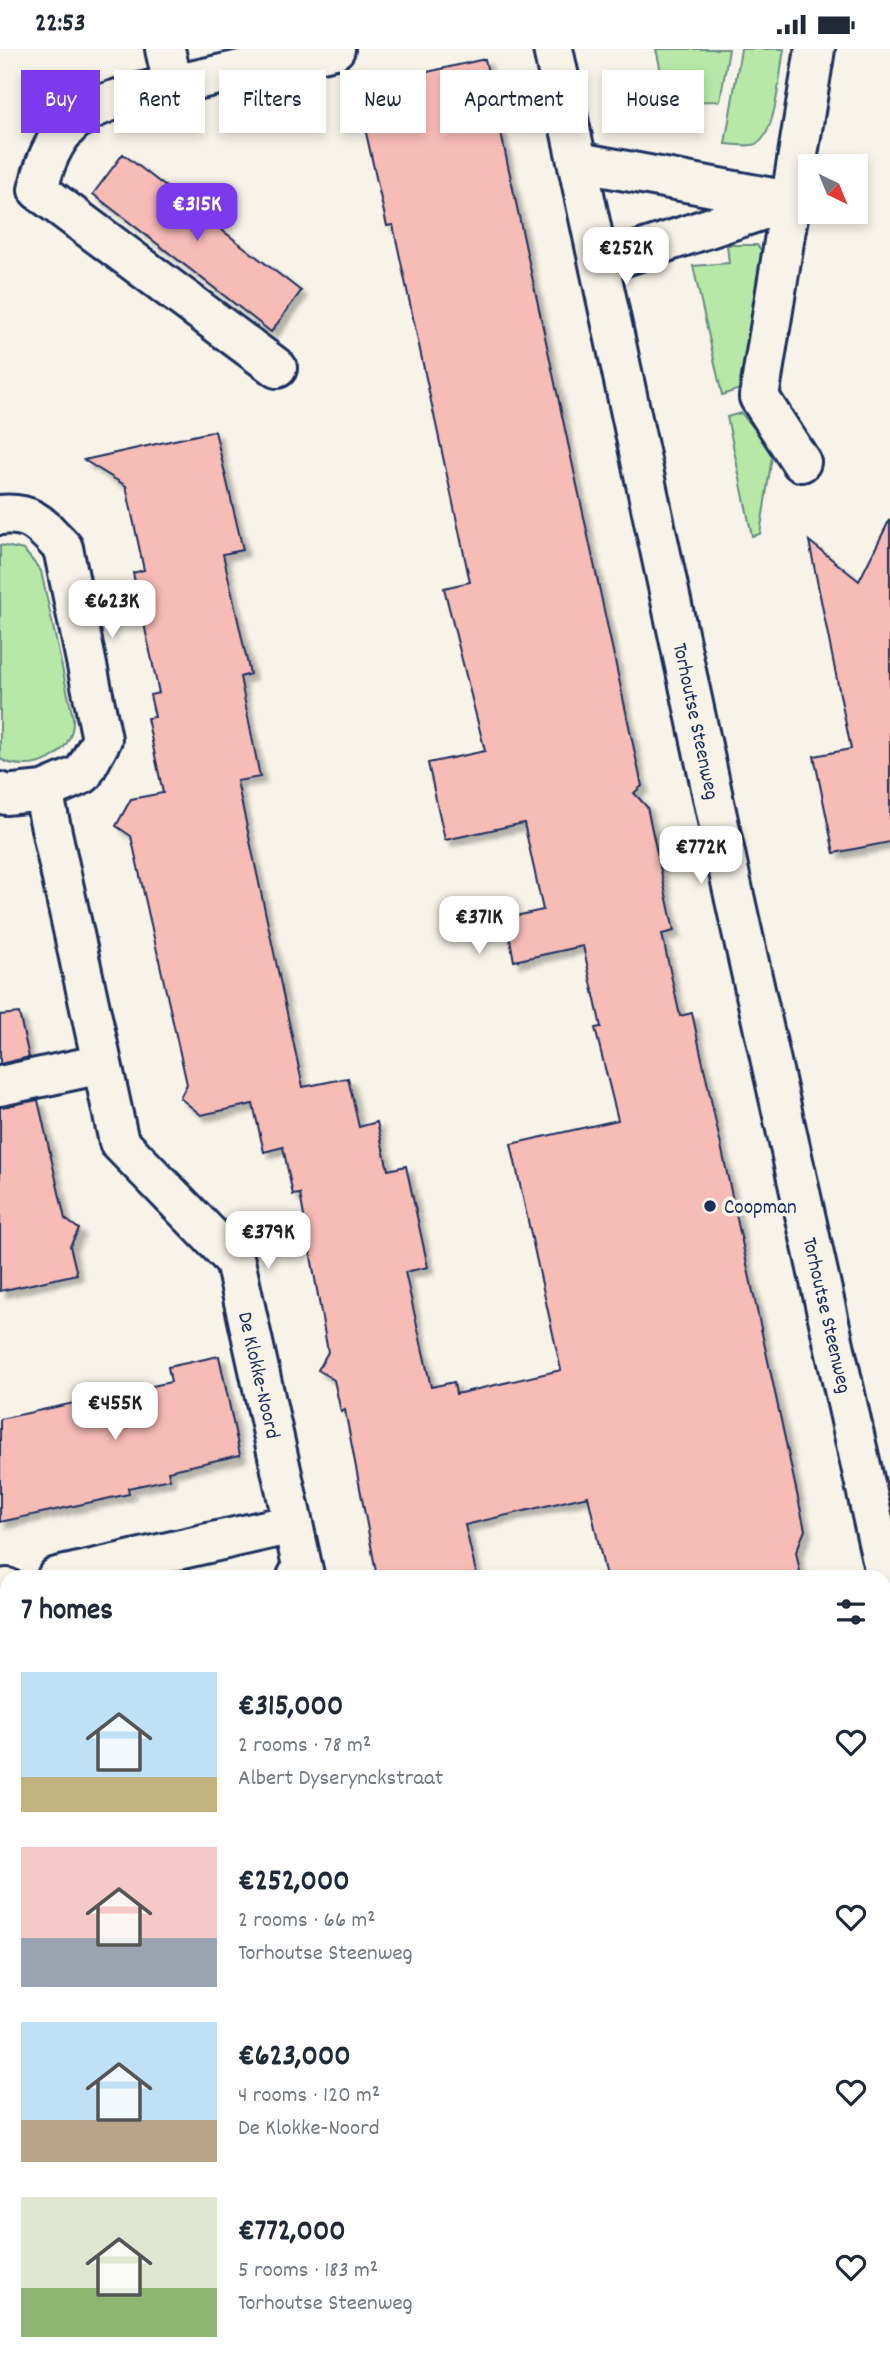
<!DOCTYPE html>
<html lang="en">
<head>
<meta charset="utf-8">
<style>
	:root { --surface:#fff; --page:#f6f6f7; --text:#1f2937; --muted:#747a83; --accent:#7c3aed }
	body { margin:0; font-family:Dekko,sans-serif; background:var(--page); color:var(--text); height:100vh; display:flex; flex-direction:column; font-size:26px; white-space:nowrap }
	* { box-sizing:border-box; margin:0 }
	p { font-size:23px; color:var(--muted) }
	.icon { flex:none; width:38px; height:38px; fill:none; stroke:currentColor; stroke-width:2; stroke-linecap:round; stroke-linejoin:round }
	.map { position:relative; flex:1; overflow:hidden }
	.details { position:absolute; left:0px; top:1521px; width:891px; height:800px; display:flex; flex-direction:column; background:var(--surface); border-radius:21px 21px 0 0; box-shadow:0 4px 10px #0003 }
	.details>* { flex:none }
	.guide { position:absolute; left:21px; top:21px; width:849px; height:63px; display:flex; gap:14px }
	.needle { width:46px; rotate:137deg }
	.tools { position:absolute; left:798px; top:105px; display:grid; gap:14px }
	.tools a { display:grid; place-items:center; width:70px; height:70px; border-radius:0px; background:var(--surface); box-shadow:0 4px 10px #0003; font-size:35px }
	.price { position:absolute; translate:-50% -60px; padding:0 16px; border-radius:14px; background:#fff; color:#222; font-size:23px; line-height:46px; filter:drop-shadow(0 2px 4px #0008) }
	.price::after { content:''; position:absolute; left:50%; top:42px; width:21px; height:16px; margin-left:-10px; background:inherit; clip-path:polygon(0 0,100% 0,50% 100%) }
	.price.selected { background:var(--accent); color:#fff }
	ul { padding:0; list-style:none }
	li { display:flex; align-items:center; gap:21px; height:175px; padding:0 21px }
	li span { display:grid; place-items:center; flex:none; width:196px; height:140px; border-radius:0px; color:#555 }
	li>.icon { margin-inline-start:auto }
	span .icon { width:84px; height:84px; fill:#fffc; stroke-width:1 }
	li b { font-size:30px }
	h2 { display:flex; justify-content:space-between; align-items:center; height:84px; padding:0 21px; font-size:30px }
	.pill { padding:0 24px; border-radius:0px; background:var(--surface); box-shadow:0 4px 10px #0003; font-size:24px; line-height:63px }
	.pill.selected { background:var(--accent); color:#fff }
	.status { display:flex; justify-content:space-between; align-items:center; height:49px; padding:0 35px; background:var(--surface); direction:ltr }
	.status svg { height:19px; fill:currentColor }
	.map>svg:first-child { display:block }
</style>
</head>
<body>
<div class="status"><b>22:53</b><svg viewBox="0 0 49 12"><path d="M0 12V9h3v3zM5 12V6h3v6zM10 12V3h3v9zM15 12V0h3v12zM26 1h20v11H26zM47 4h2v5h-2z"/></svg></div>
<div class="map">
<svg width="890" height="2320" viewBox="0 0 890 2320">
	<defs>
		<filter id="shadow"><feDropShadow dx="6" dy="6" stdDeviation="2" flood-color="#0004"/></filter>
	</defs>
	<rect width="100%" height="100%" fill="#f7f3e8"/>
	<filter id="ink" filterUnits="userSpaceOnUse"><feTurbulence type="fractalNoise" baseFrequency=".0143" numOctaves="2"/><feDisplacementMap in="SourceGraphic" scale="14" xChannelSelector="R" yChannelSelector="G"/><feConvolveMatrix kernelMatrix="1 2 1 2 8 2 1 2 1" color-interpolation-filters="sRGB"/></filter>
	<g filter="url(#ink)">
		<!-- green -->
		<path fill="#b7e8a8" stroke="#698c83" stroke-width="2" d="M 656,0 L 729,0 L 720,52 L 668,53 Z
			M 741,0 L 784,0 C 780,21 776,83 758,94 C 749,99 735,95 725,95 Z
			M 727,196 L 757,196 L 765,205 L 746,338 L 722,346 L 693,217 L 729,214 Z
			M 741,364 L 773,401 L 760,485 L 752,487 L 727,368 Z
			M 0,496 L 24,501 L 41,522 L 73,669 C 75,707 32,727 0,710 Z"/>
		<!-- building -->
		<path fill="#f8bcb7" stroke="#1b2f5e" stroke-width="2" filter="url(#shadow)" d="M 485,10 L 642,737 L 634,744 L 647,758 L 674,882 L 662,885 L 680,967 L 692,964 L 805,1481 L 796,1503 L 801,1528 L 606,1528 L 588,1447 L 465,1476 L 477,1528 L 377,1528 L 345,1361 L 341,1363 L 334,1331 L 318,1321 L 328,1303 L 300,1145 L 293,1146 L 283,1098 L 264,1103 L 253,1055 L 201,1066 L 180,1049 L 187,1035 L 131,787 L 116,777 L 131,750 L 163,744 L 147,669 L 155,668 L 150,646 L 159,644 L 133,524 L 144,521 L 126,437 L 84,411 L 215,382 L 243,501 L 223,505 L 250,625 L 240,628 L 260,728 L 237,732 L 303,1038 L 348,1029 L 359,1078 L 377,1073 L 388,1121 L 406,1117 L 428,1218 L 405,1223 L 431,1338 L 454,1333 L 456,1345 L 561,1321 L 511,1095 L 618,1071 L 595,979 L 601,978 L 583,897 L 514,912 L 506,869 L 543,861 L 524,774 L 445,791 L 428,714 L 485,702 L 444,539 L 470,533 L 393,176 L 387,177 L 362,66 L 371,64 L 365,37 Z
			M 123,105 L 301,242 L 271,283 L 93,145 Z
			M 890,470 L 890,793 L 834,804 L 814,707 L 851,700 L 809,492 L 859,532 Z
			M 19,964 L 29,1008 L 0,1015 L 0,966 Z
			M 38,1051 L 65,1170 L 79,1180 L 70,1197 L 77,1225 L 0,1242 L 0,1058 Z
			M 219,1307 L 240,1406 L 168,1422 L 170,1430 L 128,1439 L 129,1445 L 0,1473 L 0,1370 L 171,1333 L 168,1318 Z"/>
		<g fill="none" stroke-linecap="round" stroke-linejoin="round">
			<defs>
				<path id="street" d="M 165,0 L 173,36 C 99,54 57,58 38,141 L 277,319
					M 173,36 L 335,0
					M 578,113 L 789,152
					M 600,215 L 787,153
					M 801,413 L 759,348 L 815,0
					M 0,466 C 33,463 41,476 63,499 L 102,690 L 83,725 L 43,742 L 5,746 L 0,743
					M 43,742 L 119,1093 L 235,1212 L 293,1475 L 57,1528
					M 0,1037 L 102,1015
					M 293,1475 L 304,1526 L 297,1528
					M 0,1540 L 7,1539
					M 0,1597 L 7,1595
					M 0,2148 L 7,2146
					M 371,2314 L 372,2320"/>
				<path id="secondary" d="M 553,0 L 735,851 L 890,1547"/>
			</defs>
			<!-- street casing -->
			<use href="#street" stroke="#1b2f5e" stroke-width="44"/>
			<!-- secondary casing -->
			<use href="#secondary" stroke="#1b2f5e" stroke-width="44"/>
			<!-- street -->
			<use href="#street" stroke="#f7f3e8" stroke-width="38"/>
			<!-- secondary -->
			<use href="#secondary" stroke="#f7f3e8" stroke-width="38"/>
		</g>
	</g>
	<!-- markers -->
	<circle fill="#1b2f5e" stroke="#f7f3e8" stroke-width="2.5" cx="710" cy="1157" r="7"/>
	<g text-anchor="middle" stroke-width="7" stroke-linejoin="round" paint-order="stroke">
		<!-- street labels -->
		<g font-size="21" fill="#1b2f5e" stroke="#f7f3e8">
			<text transform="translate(697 672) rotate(78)" y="7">Torhoutse Steenweg</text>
			<text transform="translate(828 1266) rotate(77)" y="7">Torhoutse Steenweg</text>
			<text transform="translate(260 1326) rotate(77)" y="7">De Klokke-Noord</text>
		</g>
		<!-- poi labels -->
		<g font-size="21" fill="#1b2f5e" stroke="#f7f3e8" text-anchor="start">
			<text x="724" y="1164">Coopman</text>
		</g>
	</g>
</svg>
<div class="tools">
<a><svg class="needle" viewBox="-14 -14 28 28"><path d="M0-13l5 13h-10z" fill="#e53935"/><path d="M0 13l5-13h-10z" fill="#747a83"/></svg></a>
</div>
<b class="price selected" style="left:197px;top:194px">€315K</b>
<b class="price" style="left:626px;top:238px">€252K</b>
<b class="price" style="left:112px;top:591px">€623K</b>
<b class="price" style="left:701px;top:837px">€772K</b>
<b class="price" style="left:479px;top:907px">€371K</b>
<b class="price" style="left:268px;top:1222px">€379K</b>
<b class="price" style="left:115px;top:1393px">€455K</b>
<div class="guide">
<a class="pill selected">Buy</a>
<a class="pill">Rent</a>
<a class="pill">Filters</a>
<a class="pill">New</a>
<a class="pill">Apartment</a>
<a class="pill">House</a>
</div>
<section class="details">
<h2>7 homes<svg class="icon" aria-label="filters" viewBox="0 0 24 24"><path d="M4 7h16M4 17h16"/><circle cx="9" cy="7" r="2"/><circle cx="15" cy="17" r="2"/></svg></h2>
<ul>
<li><span style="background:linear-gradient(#bfe0f5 75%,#c2b280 0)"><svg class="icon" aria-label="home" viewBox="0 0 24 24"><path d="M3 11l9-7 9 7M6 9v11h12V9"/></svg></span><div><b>€315,000</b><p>2 rooms · 78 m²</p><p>Albert Dyserynckstraat</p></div><svg class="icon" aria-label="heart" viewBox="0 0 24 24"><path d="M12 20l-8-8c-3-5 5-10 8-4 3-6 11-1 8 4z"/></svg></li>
<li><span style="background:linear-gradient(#f6c9c9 65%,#9aa5b1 0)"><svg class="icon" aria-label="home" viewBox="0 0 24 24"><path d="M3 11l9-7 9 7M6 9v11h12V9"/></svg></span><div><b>€252,000</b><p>2 rooms · 66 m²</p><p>Torhoutse Steenweg</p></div><svg class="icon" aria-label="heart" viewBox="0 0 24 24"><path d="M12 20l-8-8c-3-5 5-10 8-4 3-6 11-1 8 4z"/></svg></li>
<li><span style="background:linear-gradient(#bfe0f5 70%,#b9a48a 0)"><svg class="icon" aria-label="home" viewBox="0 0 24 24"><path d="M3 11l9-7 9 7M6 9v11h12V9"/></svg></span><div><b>€623,000</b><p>4 rooms · 120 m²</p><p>De Klokke-Noord</p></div><svg class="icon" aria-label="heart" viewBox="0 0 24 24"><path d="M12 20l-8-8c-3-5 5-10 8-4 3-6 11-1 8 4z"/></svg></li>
<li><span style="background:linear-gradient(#dfe7d0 65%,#8fb573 0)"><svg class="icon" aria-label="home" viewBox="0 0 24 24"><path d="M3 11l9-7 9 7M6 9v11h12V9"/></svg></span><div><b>€772,000</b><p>5 rooms · 183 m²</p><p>Torhoutse Steenweg</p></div><svg class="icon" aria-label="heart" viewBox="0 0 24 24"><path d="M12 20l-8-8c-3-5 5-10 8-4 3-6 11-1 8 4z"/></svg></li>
</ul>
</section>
</div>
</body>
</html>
